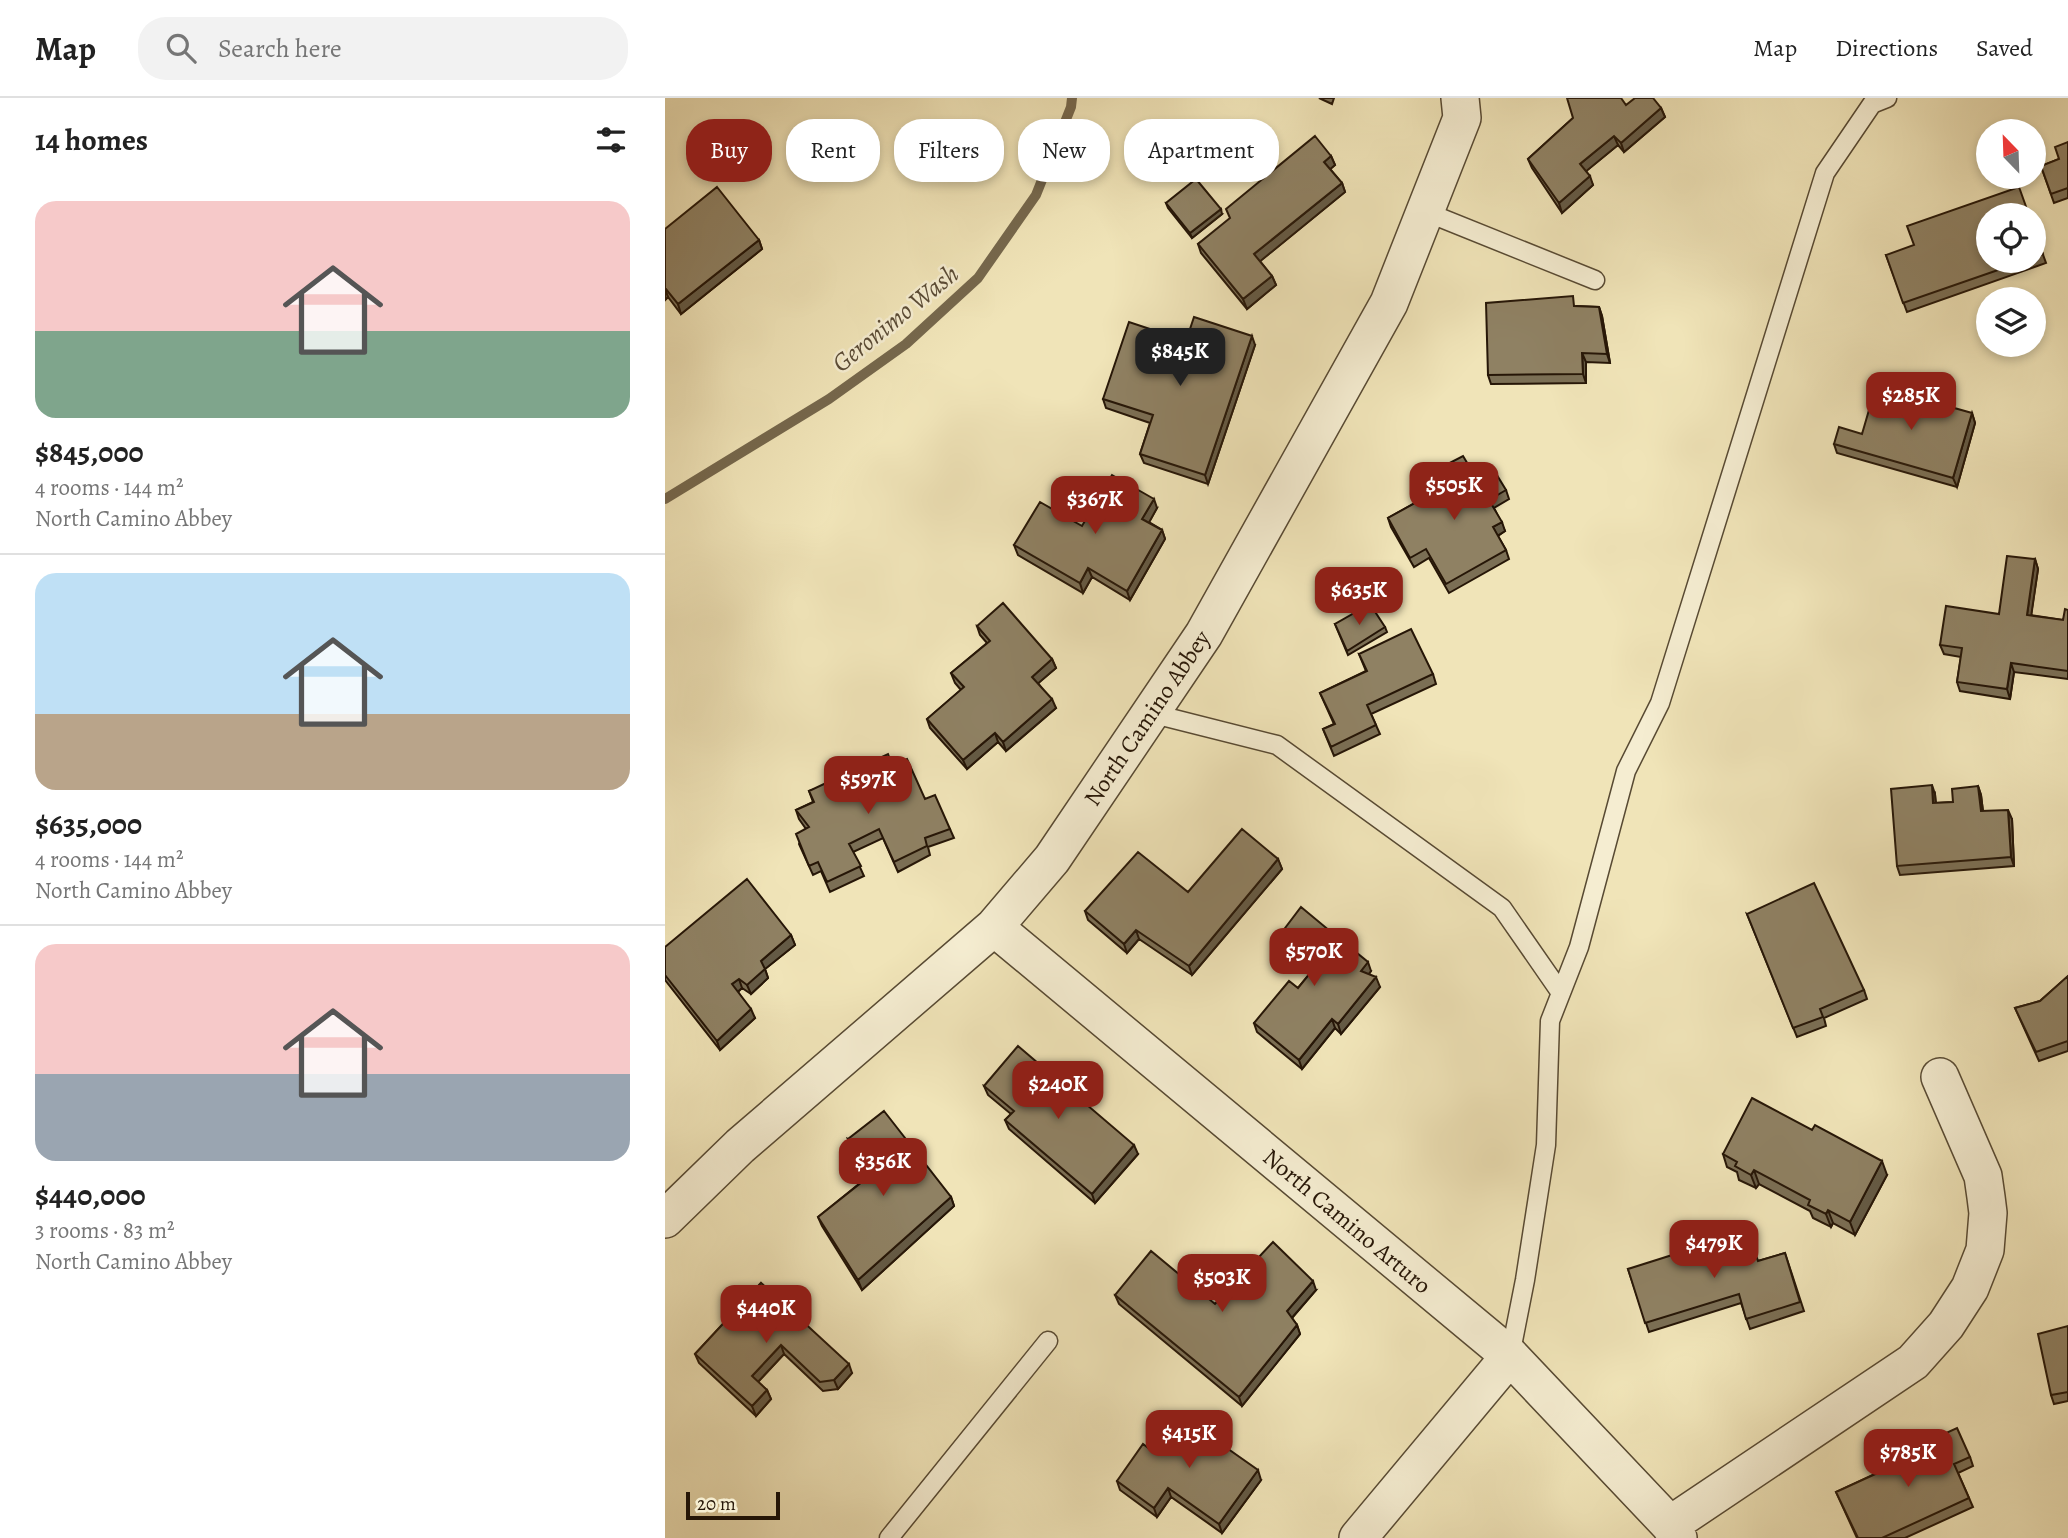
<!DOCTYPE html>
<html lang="en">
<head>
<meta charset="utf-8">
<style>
	:root { --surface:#fff; --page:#f2f2f2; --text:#222; --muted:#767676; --line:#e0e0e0; --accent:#8f2418 }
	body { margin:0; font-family:Alegreya,serif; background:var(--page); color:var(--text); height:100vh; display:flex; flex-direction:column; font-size:26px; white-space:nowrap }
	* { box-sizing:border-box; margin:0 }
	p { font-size:23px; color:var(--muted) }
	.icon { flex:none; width:38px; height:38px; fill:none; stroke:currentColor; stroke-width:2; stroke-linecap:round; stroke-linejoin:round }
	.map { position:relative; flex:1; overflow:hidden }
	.details { display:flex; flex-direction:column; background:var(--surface); width:665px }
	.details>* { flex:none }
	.top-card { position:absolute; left:21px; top:21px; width:665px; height:63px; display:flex; gap:14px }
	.needle { width:46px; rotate:337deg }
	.fabs { position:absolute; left:1311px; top:21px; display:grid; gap:14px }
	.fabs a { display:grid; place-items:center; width:70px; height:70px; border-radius:50%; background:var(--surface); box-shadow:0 4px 10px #0003; font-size:35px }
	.scale { position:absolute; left:21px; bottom:18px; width:94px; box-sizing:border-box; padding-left:7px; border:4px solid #261607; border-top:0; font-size:19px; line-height:24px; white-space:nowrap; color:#261607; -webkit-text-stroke:5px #f5edd1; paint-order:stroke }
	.price { position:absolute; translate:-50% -60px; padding:0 16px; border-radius:14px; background:var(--accent); color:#fff; font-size:23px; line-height:46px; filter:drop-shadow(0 2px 4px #0008) }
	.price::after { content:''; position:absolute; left:50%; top:42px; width:21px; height:16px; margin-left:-10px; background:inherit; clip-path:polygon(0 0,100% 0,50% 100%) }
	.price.active { background:#222; color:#fff }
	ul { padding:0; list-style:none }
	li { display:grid; align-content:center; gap:14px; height:371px; padding:0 35px }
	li+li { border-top:2px solid var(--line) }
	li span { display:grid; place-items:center; height:217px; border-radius:21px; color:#555 }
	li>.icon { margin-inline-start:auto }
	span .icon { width:126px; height:126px; fill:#fffc; stroke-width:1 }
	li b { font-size:30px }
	h2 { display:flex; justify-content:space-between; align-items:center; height:84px; padding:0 35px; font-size:30px }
	.pill { padding:0 24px; border-radius:28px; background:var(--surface); box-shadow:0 4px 10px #0003; font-size:24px; line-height:63px }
	.pill.active { background:var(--accent); color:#fff }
	header { display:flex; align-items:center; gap:42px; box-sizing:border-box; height:98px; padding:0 35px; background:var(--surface); border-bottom:2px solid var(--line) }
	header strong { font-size:33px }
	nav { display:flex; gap:38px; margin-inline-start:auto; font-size:24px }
	.search { width:490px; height:63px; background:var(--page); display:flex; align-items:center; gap:18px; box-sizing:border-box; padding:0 24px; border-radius:28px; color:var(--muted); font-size:26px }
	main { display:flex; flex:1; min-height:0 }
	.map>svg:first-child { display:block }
</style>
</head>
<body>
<header>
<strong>Map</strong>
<div class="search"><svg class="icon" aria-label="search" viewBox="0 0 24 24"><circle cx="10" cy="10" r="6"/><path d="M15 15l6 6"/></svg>Search here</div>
<nav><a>Map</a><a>Directions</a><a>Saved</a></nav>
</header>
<main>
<section class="details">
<h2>14 homes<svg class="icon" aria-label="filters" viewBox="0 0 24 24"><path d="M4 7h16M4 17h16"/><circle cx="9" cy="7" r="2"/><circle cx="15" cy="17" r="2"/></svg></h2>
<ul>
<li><span style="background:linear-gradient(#f6c9c9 60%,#7fa58c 0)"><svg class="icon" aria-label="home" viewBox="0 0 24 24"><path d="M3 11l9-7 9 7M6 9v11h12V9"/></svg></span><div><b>$845,000</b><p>4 rooms · 144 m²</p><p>North Camino Abbey</p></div></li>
<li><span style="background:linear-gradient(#bfe0f5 65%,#b9a48a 0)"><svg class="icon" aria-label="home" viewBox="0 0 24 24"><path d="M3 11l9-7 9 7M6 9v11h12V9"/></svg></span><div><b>$635,000</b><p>4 rooms · 144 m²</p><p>North Camino Abbey</p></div></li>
<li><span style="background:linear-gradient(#f6c9c9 60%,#9aa5b1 0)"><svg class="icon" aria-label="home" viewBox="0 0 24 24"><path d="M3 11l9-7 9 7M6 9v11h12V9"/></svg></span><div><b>$440,000</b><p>3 rooms · 83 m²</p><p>North Camino Abbey</p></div></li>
</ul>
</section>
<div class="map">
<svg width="1403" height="1440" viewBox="0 0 1403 1440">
	<rect width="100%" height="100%" fill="#f0e4b8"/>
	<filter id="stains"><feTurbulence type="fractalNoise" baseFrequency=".00286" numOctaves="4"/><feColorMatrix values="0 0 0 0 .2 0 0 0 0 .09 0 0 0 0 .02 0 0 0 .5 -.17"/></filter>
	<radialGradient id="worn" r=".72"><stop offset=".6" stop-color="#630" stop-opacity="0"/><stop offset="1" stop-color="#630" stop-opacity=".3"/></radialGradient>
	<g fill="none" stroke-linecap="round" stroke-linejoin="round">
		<!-- stream -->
		<path stroke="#76684d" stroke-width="10" d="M 0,401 L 164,301 L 241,246 L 313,180 L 371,97 L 406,9 L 407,0"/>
		<defs>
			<path id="lane" d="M 761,114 L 930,182
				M 485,615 L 612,647 L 837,810 L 896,895
				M 845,1258 L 860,1182 L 881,1047 L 885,923 L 914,849 L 961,673 L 995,605 L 1160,75 L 1207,6 L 1222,0
				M 224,1440 L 383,1243"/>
			<path id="street" d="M 329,829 L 845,1258 L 1005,1427 L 1013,1440
				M 0,1121 L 75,1048 L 329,829 L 387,761 L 539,536 L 724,205 L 797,20 L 795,0
				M 1005,1427 L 1248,1264 L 1281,1227 L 1305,1190 L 1320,1152 L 1323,1115 L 1321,1099 L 1318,1078 L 1275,979
				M 693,1440 L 845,1258"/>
		</defs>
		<!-- lane casing -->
		<use href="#lane" stroke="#584a33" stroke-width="21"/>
		<!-- street casing -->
		<use href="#street" stroke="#584a33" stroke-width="40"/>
		<!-- lane -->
		<use href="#lane" stroke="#f5edd1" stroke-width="18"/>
		<!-- street -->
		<use href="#street" stroke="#f5edd1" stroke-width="37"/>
	</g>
	<!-- wall -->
	<path fill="#7b6f55" stroke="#261607" stroke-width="2" d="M 654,0 L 669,0 L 667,6 Z
		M 961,7 L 996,10 L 1000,19 L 959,54 L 953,47 L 921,73 L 928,87 L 897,115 L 867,70 L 863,61 L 908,20 Z
		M 1403,44 L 1403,100 L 1389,105 L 1376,68 L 1394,61 Z
		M 666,58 L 670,67 L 665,71 L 677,85 L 680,94 L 595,163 L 607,178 L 611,187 L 582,211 L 536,155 L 533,146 Z
		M 501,105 L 557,116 L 527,140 L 503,110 Z
		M 1368,129 L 1381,165 L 1242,214 L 1221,157 L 1323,163 L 1368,163 Z
		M 0,131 L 94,142 L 97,151 L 16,216 L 3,199 L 0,202 Z
		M 911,208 L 934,209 L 937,218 L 945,265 L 921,264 L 921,285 L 826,286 L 823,277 Z
		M 521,243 L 590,247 L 543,386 L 479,365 L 475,356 L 485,325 L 441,310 L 438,301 Z
		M 1307,315 L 1310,325 L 1292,389 L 1172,355 L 1169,346 L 1197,336 Z
		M 775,370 L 810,378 L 841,392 L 844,401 L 829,410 L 840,433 L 833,438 L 841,452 L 844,461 L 784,495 L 764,460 L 749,469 L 726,429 L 723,420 L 782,387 Z
		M 492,410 L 484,424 L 497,432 L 500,441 L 465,502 L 427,479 L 418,495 L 353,457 L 349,447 L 417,428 Z
		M 1370,461 L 1373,471 L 1366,517 L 1398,522 L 1403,512 L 1403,581 L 1349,574 L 1345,601 L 1295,593 L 1292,584 L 1296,559 L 1279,556 L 1275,547 L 1334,516 Z
		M 670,526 L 720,529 L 722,534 L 683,557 Z
		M 312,528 L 387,561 L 391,570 L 373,585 L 391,610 L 341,653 L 333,644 L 302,671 L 265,630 L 262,621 L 296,592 L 290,585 L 286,575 L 322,545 L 315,537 Z
		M 694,556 L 768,576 L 771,586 L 706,616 L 715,636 L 669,658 L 658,631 L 669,626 L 655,595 L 701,573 Z
		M 227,667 L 260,701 L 285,731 L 289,740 L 263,749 L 265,757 L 233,774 L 218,740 L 188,754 L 199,778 L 165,794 L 156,773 L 148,777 L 134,746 L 141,731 L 134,721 L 131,712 L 148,704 L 144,693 Z
		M 1313,688 L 1316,697 L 1318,713 L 1347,721 L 1349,768 L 1235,777 L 1232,768 L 1270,696 L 1271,705 L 1288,704 Z
		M 613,761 L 617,771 L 527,877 L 474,841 L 462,855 L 423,822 L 420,813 L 523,794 Z
		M 1082,816 L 1199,892 L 1202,901 L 1159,920 L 1161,928 L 1132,939 Z
		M 126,837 L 130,847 L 100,871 L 103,880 L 86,896 L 77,890 L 73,894 L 90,920 L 55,952 L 0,882 L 0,849 Z
		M 614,838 L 674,847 L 669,853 L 679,861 L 706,873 L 704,876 L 715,889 L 676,936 L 670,930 L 637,971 L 592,934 L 589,925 L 633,890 L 648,872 L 617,847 Z
		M 1403,878 L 1403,953 L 1374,963 L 1350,910 L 1375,903 Z
		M 319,988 L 473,1056 L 430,1105 L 344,1031 L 340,1022 L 346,1016 L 323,997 Z
		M 183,1041 L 286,1099 L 289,1108 L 197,1192 L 157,1128 L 153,1119 L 205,1077 L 187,1050 Z
		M 1058,1056 L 1222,1077 L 1190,1137 L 1168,1125 L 1166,1129 L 1148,1120 L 1145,1113 L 1094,1086 L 1091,1090 L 1074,1082 L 1072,1074 L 1062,1069 Z
		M 1120,1155 L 1139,1213 L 1085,1231 L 1076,1205 L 984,1234 L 963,1171 L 1093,1163 Z
		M 96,1185 L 187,1275 L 173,1291 L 158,1293 L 119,1256 L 93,1284 L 102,1292 L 106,1301 L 91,1318 L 34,1265 L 30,1256 Z
		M 651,1192 L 627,1220 L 632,1227 L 635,1236 L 577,1308 L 454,1206 L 450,1197 L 550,1206 Z
		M 1403,1228 L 1403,1303 L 1389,1306 L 1386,1297 Z
		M 1248,1350 L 1305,1359 L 1308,1368 L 1293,1375 L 1308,1409 L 1240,1440 L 1192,1440 L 1171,1394 L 1251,1357 Z
		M 486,1352 L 596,1382 L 557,1435 L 506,1399 L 492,1419 L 455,1392 L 452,1383 Z"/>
	<!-- shaded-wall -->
	<path fill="#645a45" stroke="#261607" stroke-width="2" d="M 996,10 L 1000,19 L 959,54 L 956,45 Z
		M 949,38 L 953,47 L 919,75 L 915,66 Z
		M 666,58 L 670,67 L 663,73 L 659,64 Z
		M 925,78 L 928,87 L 897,115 L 894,105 Z
		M 677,85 L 680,94 L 593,165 L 589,156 Z
		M 556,111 L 557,116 L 527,140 L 525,135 Z
		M 94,142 L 97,151 L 16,216 L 13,206 Z
		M 607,178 L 611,187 L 582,211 L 578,201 Z
		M 0,190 L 3,199 L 0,202 Z
		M 934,209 L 937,218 L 945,265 L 942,256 Z
		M 587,238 L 590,247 L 543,386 L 540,377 Z
		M 917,255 L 921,264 L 921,285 L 918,276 Z
		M 1307,315 L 1310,325 L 1292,389 L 1288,380 Z
		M 489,401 L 492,410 L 481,430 L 477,421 Z
		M 837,424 L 840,433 L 832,438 L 828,429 Z
		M 497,432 L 500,441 L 465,502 L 462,493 Z
		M 1370,461 L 1373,471 L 1365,526 L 1362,517 Z
		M 423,470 L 427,479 L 418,495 L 415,485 Z
		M 387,561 L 391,570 L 370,588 L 367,579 Z
		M 1346,565 L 1349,574 L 1345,601 L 1342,591 Z
		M 387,601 L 391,610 L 341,653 L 338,644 Z
		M 330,635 L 333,644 L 302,671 L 298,662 Z
		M 1267,687 L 1270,696 L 1271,714 L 1268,705 Z
		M 1313,688 L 1316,697 L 1319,722 L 1316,713 Z
		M 1343,712 L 1347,721 L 1349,768 L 1346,759 Z
		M 613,761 L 617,771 L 527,877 L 524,868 Z
		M 471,832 L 474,841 L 462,855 L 459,846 Z
		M 126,837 L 130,847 L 100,871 L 103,880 L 86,896 L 82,887 L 96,863 Z
		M 671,838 L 674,847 L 666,857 L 663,847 Z
		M 703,864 L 706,873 L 699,882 L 696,873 Z
		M 711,879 L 715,889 L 676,936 L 673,926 Z
		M 74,881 L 77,890 L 70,896 L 67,886 Z
		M 86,911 L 90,920 L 55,952 L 52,943 Z
		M 667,921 L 670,930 L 637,971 L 634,962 Z
		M 469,1047 L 473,1056 L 430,1105 L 427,1096 Z
		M 1217,1063 L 1222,1077 L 1190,1137 L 1185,1124 Z
		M 1089,1072 L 1094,1086 L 1091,1090 L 1086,1077 Z
		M 286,1099 L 289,1108 L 197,1192 L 193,1182 Z
		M 1163,1112 L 1168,1125 L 1166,1129 L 1161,1116 Z
		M 648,1183 L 651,1192 L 625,1222 L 622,1213 Z
		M 632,1227 L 635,1236 L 577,1308 L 574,1299 Z
		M 116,1247 L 119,1256 L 90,1287 L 87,1278 Z
		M 184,1266 L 187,1275 L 173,1291 L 169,1282 Z
		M 102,1292 L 106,1301 L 91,1318 L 87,1308 Z
		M 593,1372 L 596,1382 L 557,1435 L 554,1426 Z
		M 503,1390 L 506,1399 L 492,1419 L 489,1410 Z"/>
	<!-- building -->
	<path fill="#8f8163" stroke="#261607" stroke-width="2" d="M 902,0 L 956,0 L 961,7 L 970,0 L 988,0 L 996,10 L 956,45 L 949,38 L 915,66 L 925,78 L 894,105 L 863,61 L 908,20 Z
		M 650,38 L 666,58 L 659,64 L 677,85 L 589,156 L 607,178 L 578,201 L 533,146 L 565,120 L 561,111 Z
		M 1403,44 L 1403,90 L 1386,96 L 1376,68 L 1394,61 L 1390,49 Z
		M 531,81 L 556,111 L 525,135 L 501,105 Z
		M 52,89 L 94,142 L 13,206 L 0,190 L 0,131 Z
		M 1354,89 L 1364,117 L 1323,117 L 1323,163 L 1359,163 L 1238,205 L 1221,157 L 1249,147 L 1242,128 Z
		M 1368,130 L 1378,156 L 1368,160 Z
		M 908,198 L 909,208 L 934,209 L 942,256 L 917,255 L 918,276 L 823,277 L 821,205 Z
		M 529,219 L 587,238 L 540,377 L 475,356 L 488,317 L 438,301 L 464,224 L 521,243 Z
		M 1211,288 L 1307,315 L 1288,380 L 1169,346 L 1174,329 L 1197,336 Z
		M 798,358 L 810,378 L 827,369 L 841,392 L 824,402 L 837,424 L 828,429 L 841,452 L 781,486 L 761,451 L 745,460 L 723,420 L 784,386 L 775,370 Z
		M 447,377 L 489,401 L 477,421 L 497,432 L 462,493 L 423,470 L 415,485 L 349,447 L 375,404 L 417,428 Z
		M 1342,458 L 1370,461 L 1362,517 L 1398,522 L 1400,511 L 1403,512 L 1403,573 L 1346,565 L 1342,591 L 1292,584 L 1297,550 L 1275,547 L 1281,508 L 1334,516 Z
		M 338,505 L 387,561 L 367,579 L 387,601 L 338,644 L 330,635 L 298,662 L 262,621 L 299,589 L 286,575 L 325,543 L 312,528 Z
		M 705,506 L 720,529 L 682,553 L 670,526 Z
		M 746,531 L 768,576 L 702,607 L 711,627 L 666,649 L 658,631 L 670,626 L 655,595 L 702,573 L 694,556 Z
		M 223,656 L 227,667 L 242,661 L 260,701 L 270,697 L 285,731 L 260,740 L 262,748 L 229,764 L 214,731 L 184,746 L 196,768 L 162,784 L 153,764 L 144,768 L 131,736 L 144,729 L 131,712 L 149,704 L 144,693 Z
		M 1267,687 L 1268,705 L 1288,704 L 1287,691 L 1313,688 L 1316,713 L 1343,712 L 1346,759 L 1232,768 L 1226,691 Z
		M 577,731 L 613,761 L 524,868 L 471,832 L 459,846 L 420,813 L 473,754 L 523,794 Z
		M 82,781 L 126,837 L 96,863 L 100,871 L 82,887 L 74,881 L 67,886 L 86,911 L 52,943 L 0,877 L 0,849 Z
		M 1149,785 L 1199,892 L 1155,911 L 1158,919 L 1128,930 L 1082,816 Z
		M 636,809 L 671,838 L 663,847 L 679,861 L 687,851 L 703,864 L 696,873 L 711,879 L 673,926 L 667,921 L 634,962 L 589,925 L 624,883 L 633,890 L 651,868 L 614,838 Z
		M 1403,878 L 1403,943 L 1371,954 L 1350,910 L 1375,903 Z
		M 353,948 L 469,1047 L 427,1096 L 340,1022 L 349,1013 L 319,988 Z
		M 1087,1000 L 1147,1032 L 1150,1027 L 1217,1063 L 1185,1124 L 1163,1112 L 1161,1116 L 1143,1107 L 1145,1102 L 1089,1072 L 1086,1077 L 1070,1068 L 1072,1064 L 1058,1056 Z
		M 219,1013 L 286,1099 L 193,1182 L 153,1119 L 207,1076 L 183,1041 Z
		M 1083,1133 L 1093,1163 L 1120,1155 L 1135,1204 L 1081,1221 L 1074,1196 L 980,1225 L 963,1171 Z
		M 608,1144 L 648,1183 L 622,1213 L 632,1227 L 574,1299 L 450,1197 L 486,1153 L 550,1206 Z
		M 96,1185 L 184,1266 L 169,1282 L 155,1284 L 116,1247 L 87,1278 L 102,1292 L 87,1308 L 30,1256 Z
		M 1403,1228 L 1403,1294 L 1386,1297 L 1373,1236 Z
		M 512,1315 L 593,1372 L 554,1426 L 503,1390 L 489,1410 L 452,1383 L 478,1346 L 486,1352 Z
		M 1292,1330 L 1305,1359 L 1289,1366 L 1304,1400 L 1217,1440 L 1193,1440 L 1171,1394 L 1252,1357 L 1248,1350 Z"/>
	<g text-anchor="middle" stroke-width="5" stroke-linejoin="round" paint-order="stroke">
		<!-- street labels -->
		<g font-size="24" fill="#261607" stroke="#f5edd1">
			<text transform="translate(482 620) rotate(-56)" y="8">North Camino Abbey</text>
			<text transform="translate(682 1123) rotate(40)" y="8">North Camino Arturo</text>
		</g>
		<!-- water labels -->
		<g font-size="26" font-style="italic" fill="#5b4c36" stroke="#f5edd1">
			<text transform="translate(230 220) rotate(-39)" y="9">Geronimo Wash</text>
		</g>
	</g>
	<rect width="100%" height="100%" filter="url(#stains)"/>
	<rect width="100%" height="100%" fill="url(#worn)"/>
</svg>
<div class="fabs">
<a><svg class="needle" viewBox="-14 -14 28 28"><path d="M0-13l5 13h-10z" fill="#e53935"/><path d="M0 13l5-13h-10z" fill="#767676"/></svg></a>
<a><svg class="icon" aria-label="locate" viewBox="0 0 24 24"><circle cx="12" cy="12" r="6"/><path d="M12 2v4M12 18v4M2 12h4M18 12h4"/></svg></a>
<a><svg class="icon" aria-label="layers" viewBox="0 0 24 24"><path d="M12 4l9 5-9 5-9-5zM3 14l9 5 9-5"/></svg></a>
</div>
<div class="scale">20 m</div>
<b class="price active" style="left:515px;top:290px">$845K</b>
<b class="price" style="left:1246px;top:334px">$285K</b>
<b class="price" style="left:789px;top:424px">$505K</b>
<b class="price" style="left:430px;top:438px">$367K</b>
<b class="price" style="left:694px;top:529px">$635K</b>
<b class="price" style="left:203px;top:718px">$597K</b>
<b class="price" style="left:649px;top:890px">$570K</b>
<b class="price" style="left:393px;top:1023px">$240K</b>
<b class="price" style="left:218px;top:1100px">$356K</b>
<b class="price" style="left:1049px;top:1182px">$479K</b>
<b class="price" style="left:557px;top:1216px">$503K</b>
<b class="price" style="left:101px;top:1247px">$440K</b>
<b class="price" style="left:524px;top:1372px">$415K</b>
<b class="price" style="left:1243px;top:1391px">$785K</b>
<div class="top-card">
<a class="pill active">Buy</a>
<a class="pill">Rent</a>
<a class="pill">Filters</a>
<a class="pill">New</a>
<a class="pill">Apartment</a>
</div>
</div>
</main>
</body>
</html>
